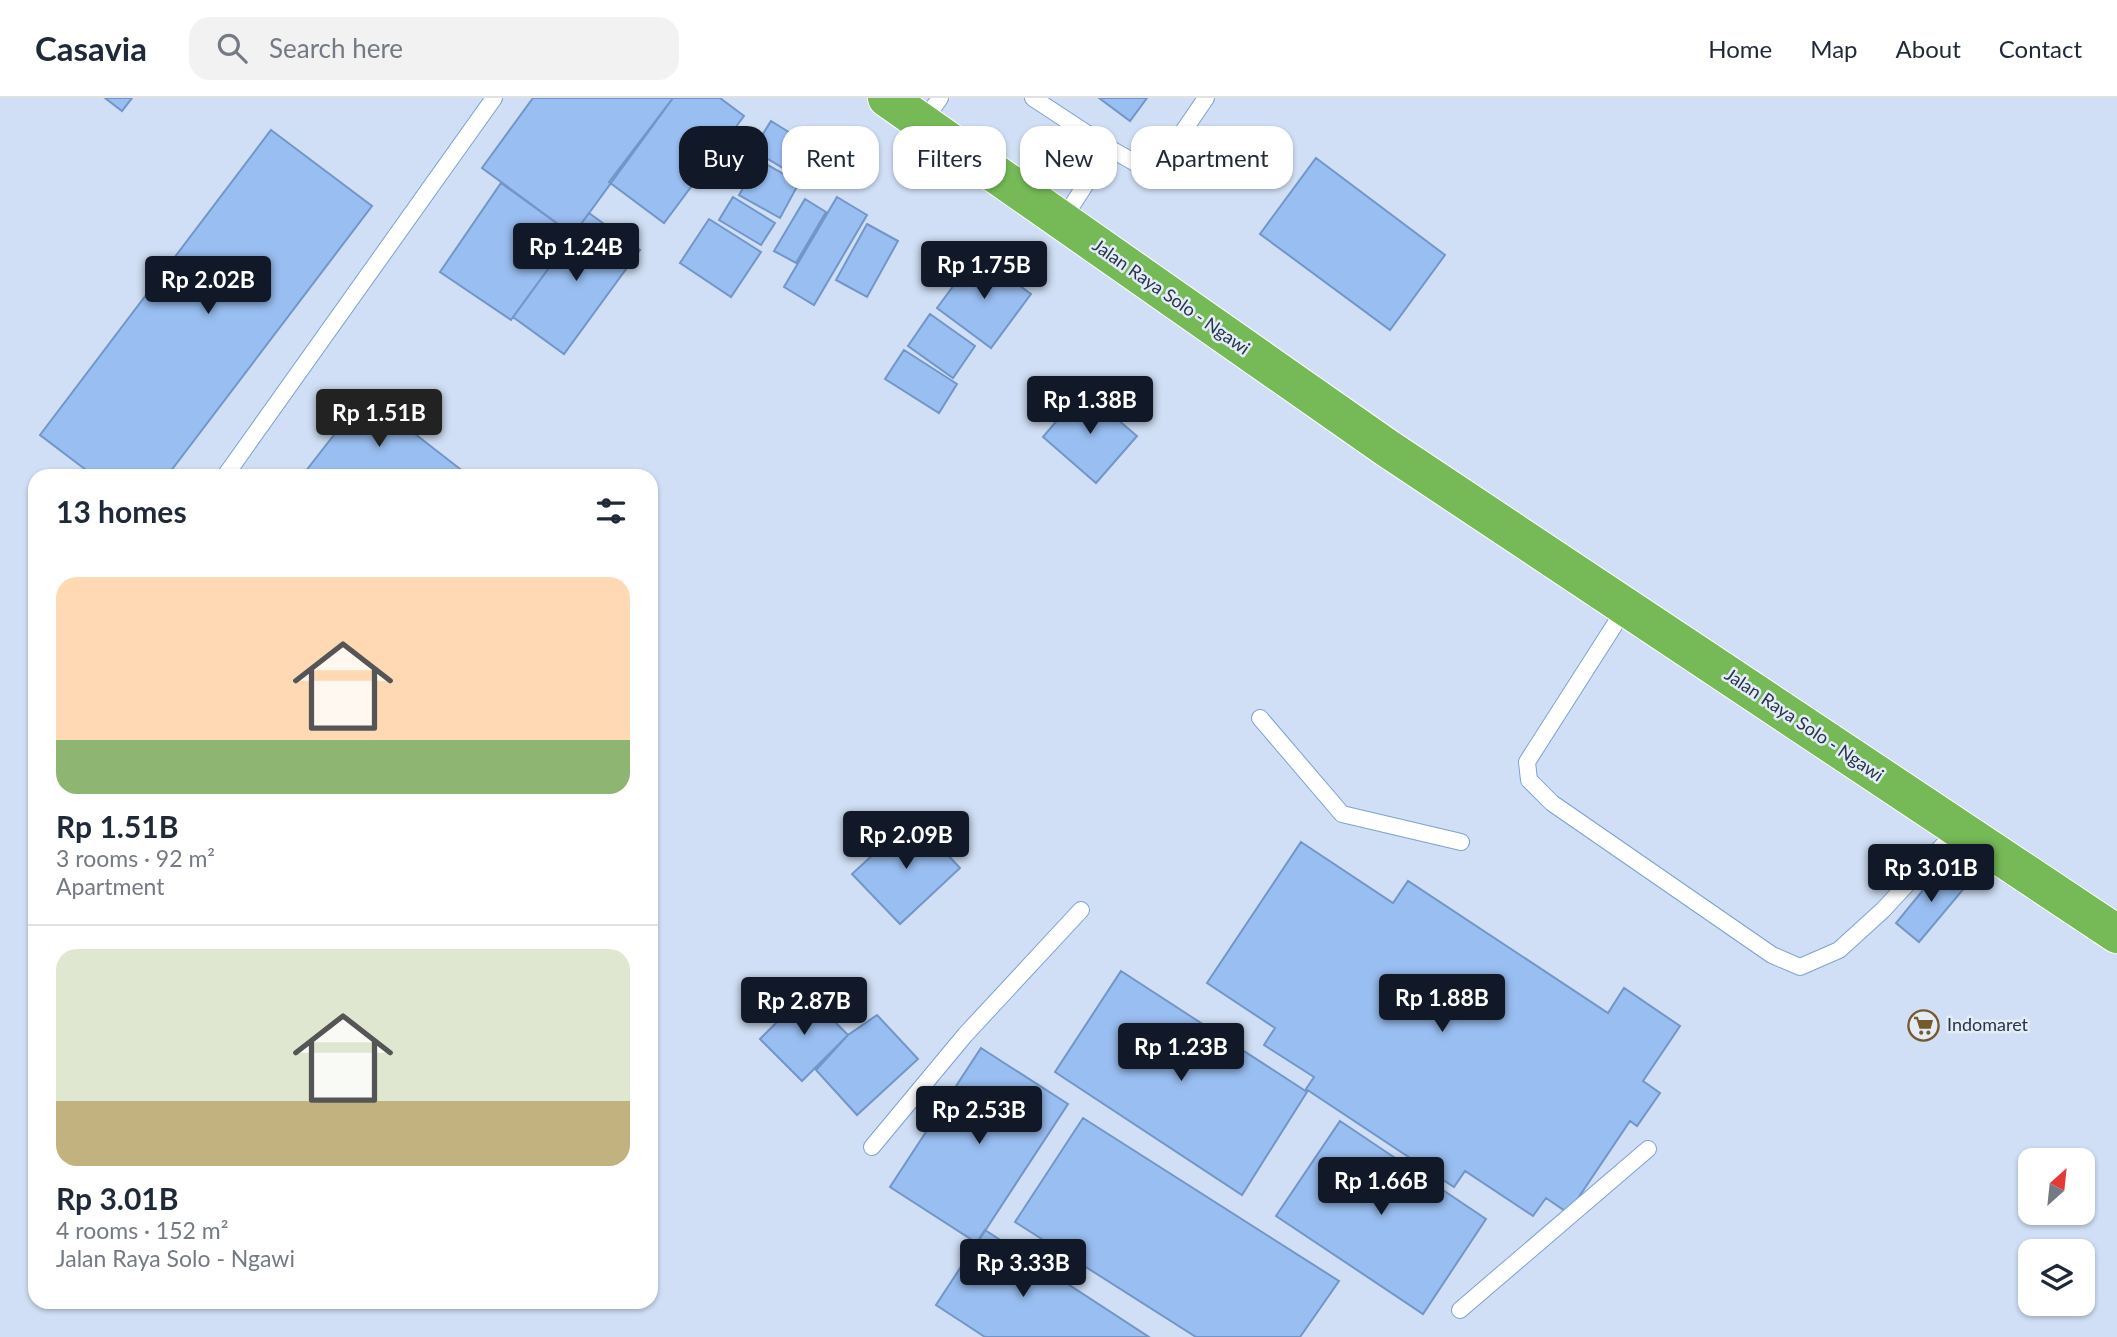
<!DOCTYPE html>
<html lang="en">
<head>
<meta charset="utf-8">
<style>
	:root { --surface:#fff; --page:#f2f2f3; --text:#1f2937; --muted:#747a83; --line:#e0e1e3; --accent:#111827 }
	body { margin:0; font-family:Lato,sans-serif; background:var(--page); color:var(--text); height:100vh; display:flex; flex-direction:column; font-size:26px; white-space:nowrap }
	* { box-sizing:border-box; margin:0 }
	p { font-size:23px; color:var(--muted) }
	.icon { flex:none; width:38px; height:38px; fill:none; stroke:currentColor; stroke-width:2; stroke-linecap:round; stroke-linejoin:round }
	.map { position:relative; flex:1; overflow:hidden }
	.details { position:absolute; left:28px; top:371px; width:630px; height:840px; display:flex; flex-direction:column; background:var(--surface); border-radius:21px; box-shadow:0 2px 5px #0004 }
	.details>* { flex:none }
	.banner { position:absolute; left:679px; top:28px; width:665px; height:63px; display:flex; gap:14px }
	.needle { width:46px; rotate:27deg }
	.controls { position:absolute; left:2018px; top:1050px; display:grid; gap:14px }
	.controls a { display:grid; place-items:center; width:77px; height:77px; border-radius:14px; background:var(--surface); box-shadow:0 2px 5px #0004; font-size:35px }
	.price { position:absolute; translate:-50% -60px; padding:0 16px; border-radius:7px; background:var(--accent); color:#fff; font-size:23px; line-height:46px; filter:drop-shadow(0 2px 4px #0008) }
	.price::after { content:''; position:absolute; left:50%; top:42px; width:21px; height:16px; margin-left:-10px; background:inherit; clip-path:polygon(0 0,100% 0,50% 100%) }
	.price.current { background:#222; color:#fff }
	ul { padding:0; list-style:none }
	li { display:grid; align-content:center; gap:14px; height:371px; padding:0 28px }
	li+li { border-top:2px solid var(--line) }
	li span { display:grid; place-items:center; height:217px; border-radius:21px; color:#555 }
	li>.icon { margin-inline-start:auto }
	span .icon { width:126px; height:126px; fill:#fffc; stroke-width:1 }
	li b { font-size:30px }
	h2 { display:flex; justify-content:space-between; align-items:center; height:84px; padding:0 28px; font-size:30px }
	.tag { padding:0 24px; border-radius:21px; background:var(--surface); box-shadow:0 2px 5px #0004; font-size:24px; line-height:63px }
	.tag.current { background:var(--accent); color:#fff }
	header { display:flex; align-items:center; gap:42px; box-sizing:border-box; height:98px; padding:0 35px; background:var(--surface); border-bottom:2px solid var(--line) }
	header strong { font-size:33px }
	nav { display:flex; gap:38px; margin-inline-start:auto; font-size:24px }
	.search { width:490px; height:63px; background:var(--page); display:flex; align-items:center; gap:18px; box-sizing:border-box; padding:0 24px; border-radius:21px; color:var(--muted); font-size:26px }
	.map>svg:first-child { display:block }
</style>
</head>
<body>
<header>
<strong>Casavia</strong>
<div class="search"><svg class="icon" aria-label="search" viewBox="0 0 24 24"><circle cx="10" cy="10" r="6"/><path d="M15 15l6 6"/></svg>Search here</div>
<nav><a>Home</a><a>Map</a><a>About</a><a>Contact</a></nav>
</header>
<div class="map">
<svg width="2117" height="1239" viewBox="0 0 2117 1239">
	<rect width="100%" height="100%" fill="#d0dff5"/>
	<!-- building -->
	<path fill="#99bef1" stroke="#7296c8" stroke-width="2" d="M 105,0 L 132,0 L 122,13 Z
		M 533,0 L 673,0 L 573,137 L 482,70 Z
		M 673,0 L 720,0 L 744,18 L 664,125 L 609,84 Z
		M 1099,0 L 1147,0 L 1130,23 Z
		M 771,23 L 800,41 L 783,70 L 753,52 Z
		M 271,32 L 372,108 L 167,378 L 94,378 L 40,337 Z
		M 1316,60 L 1445,157 L 1390,232 L 1260,136 Z
		M 759,62 L 799,85 L 780,120 L 739,97 Z
		M 501,85 L 573,137 L 511,222 L 440,174 Z
		M 733,99 L 775,125 L 761,147 L 719,122 Z
		M 837,99 L 867,117 L 814,207 L 784,189 Z
		M 805,101 L 826,114 L 796,165 L 774,153 Z
		M 589,115 L 640,152 L 564,256 L 513,219 Z
		M 709,121 L 761,154 L 731,199 L 680,165 Z
		M 867,126 L 898,143 L 867,199 L 836,182 Z
		M 977,156 L 1031,196 L 991,250 L 937,210 Z
		M 930,216 L 975,248 L 953,280 L 908,248 Z
		M 904,252 L 957,286 L 939,315 L 885,281 Z
		M 1083,292 L 1137,338 L 1096,385 L 1043,339 Z
		M 365,297 L 469,378 L 302,378 Z
		M 913,720 L 960,770 L 900,826 L 852,776 Z
		M 1301,744 L 1393,805 L 1408,783 L 1608,915 L 1624,890 L 1680,928 L 1643,983 L 1660,995 L 1637,1028 L 1630,1023 L 1568,1115 L 1546,1100 L 1533,1118 L 1465,1073 L 1454,1089 L 1306,991 L 1314,979 L 1264,947 L 1275,930 L 1207,885 Z
		M 1942,769 L 1966,788 L 1919,844 L 1896,825 Z
		M 1121,873 L 1307,994 L 1242,1097 L 1055,974 Z
		M 806,895 L 848,937 L 802,983 L 760,941 Z
		M 877,917 L 918,961 L 857,1017 L 816,972 L 848,937 Z
		M 981,950 L 1068,1006 L 977,1145 L 890,1089 Z
		M 1083,1020 L 1339,1183 L 1300,1239 L 1196,1239 L 1015,1124 Z
		M 1340,1023 L 1486,1121 L 1423,1216 L 1276,1118 Z
		M 985,1132 L 1149,1239 L 985,1239 L 936,1207 Z"/>
	<g fill="none" stroke-linecap="round" stroke-linejoin="round">
		<defs>
			<path id="lane" d="M 1033,0 L 1109,50 L 1062,123
				M 922,25 L 940,0
				M 1109,50 L 1146,71 L 1161,66 L 1206,0
				M 225,378 L 494,0
				M 1626,509 L 1527,664 L 1529,682 L 1552,705 L 1772,857 L 1800,869 L 1839,852 L 1883,812 L 1959,730
				M 1260,620 L 1342,716 L 1461,744
				M 872,1049 L 965,937 L 1081,812
				M 1460,1212 L 1648,1051"/>
			<path id="highway" d="M 887,0 L 1387,350 L 2117,836"/>
		</defs>
		<!-- lane casing -->
		<use href="#lane" stroke="#7ca1d4" stroke-width="18"/>
		<!-- highway casing -->
		<use href="#highway" stroke="#fff" stroke-width="40"/>
		<!-- lane -->
		<use href="#lane" stroke="#fff" stroke-width="16"/>
		<!-- highway -->
		<use href="#highway" stroke="#76b957" stroke-width="38"/>
	</g>
	<!-- icons -->
	<defs>
		<symbol id="supermarket-ring" viewBox="-11 -11 22 22"><circle r="9.5" fill="#e4ecf7" stroke="#76592c" stroke-width="1.5"/><path d="M-6-5.5h2.5l.6 2H6L4.5 2H-2.5L-4.4-4H-6ZM-1.5 3.2a1.3 1.3 0 1 0 .1 0ZM3 3.2a1.3 1.3 0 1 0 .1 0Z" fill="#76592c"/></symbol>
	</defs>
	<g fill-rule="evenodd">
		<use href="#supermarket-ring" x="1906" y="910" width="35" height="35"/>
	</g>
	<g text-anchor="middle" stroke-width="5" stroke-linejoin="round" paint-order="stroke">
		<!-- street labels -->
		<g font-size="18" fill="#26354a" stroke="#e4ecf7">
			<text transform="translate(1171 199) rotate(35)" y="6">Jalan Raya Solo - Ngawi</text>
			<text transform="translate(1804 627) rotate(34)" y="6">Jalan Raya Solo - Ngawi</text>
		</g>
		<!-- poi labels -->
		<g font-size="18" fill="#26354a" stroke="#e4ecf7" text-anchor="start">
			<text x="1947" y="933">Indomaret</text>
		</g>
	</g>
</svg>
<div class="controls">
<a><svg class="needle" viewBox="-14 -14 28 28"><path d="M0-13l5 13h-10z" fill="#e53935"/><path d="M0 13l5-13h-10z" fill="#747a83"/></svg></a>
<a><svg class="icon" aria-label="layers" viewBox="0 0 24 24"><path d="M12 4l9 5-9 5-9-5zM3 14l9 5 9-5"/></svg></a>
</div>
<b class="price" style="left:576px;top:185px">Rp 1.24B</b>
<b class="price" style="left:984px;top:203px">Rp 1.75B</b>
<b class="price" style="left:208px;top:218px">Rp 2.02B</b>
<b class="price" style="left:1090px;top:338px">Rp 1.38B</b>
<b class="price current" style="left:379px;top:351px">Rp 1.51B</b>
<b class="price" style="left:906px;top:773px">Rp 2.09B</b>
<b class="price" style="left:1931px;top:806px">Rp 3.01B</b>
<b class="price" style="left:1442px;top:936px">Rp 1.88B</b>
<b class="price" style="left:804px;top:939px">Rp 2.87B</b>
<b class="price" style="left:1181px;top:985px">Rp 1.23B</b>
<b class="price" style="left:979px;top:1048px">Rp 2.53B</b>
<b class="price" style="left:1381px;top:1119px">Rp 1.66B</b>
<b class="price" style="left:1023px;top:1201px">Rp 3.33B</b>
<div class="banner">
<a class="tag current">Buy</a>
<a class="tag">Rent</a>
<a class="tag">Filters</a>
<a class="tag">New</a>
<a class="tag">Apartment</a>
</div>
<section class="details">
<h2>13 homes<svg class="icon" aria-label="filters" viewBox="0 0 24 24"><path d="M4 7h16M4 17h16"/><circle cx="9" cy="7" r="2"/><circle cx="15" cy="17" r="2"/></svg></h2>
<ul>
<li><span style="background:linear-gradient(#ffd9b3 75%,#8fb573 0)"><svg class="icon" aria-label="home" viewBox="0 0 24 24"><path d="M3 11l9-7 9 7M6 9v11h12V9"/></svg></span><div><b>Rp 1.51B</b><p>3 rooms · 92 m²</p><p>Apartment</p></div></li>
<li><span style="background:linear-gradient(#dfe7d0 70%,#c2b280 0)"><svg class="icon" aria-label="home" viewBox="0 0 24 24"><path d="M3 11l9-7 9 7M6 9v11h12V9"/></svg></span><div><b>Rp 3.01B</b><p>4 rooms · 152 m²</p><p>Jalan Raya Solo - Ngawi</p></div></li>
</ul>
</section>
</div>
</body>
</html>
